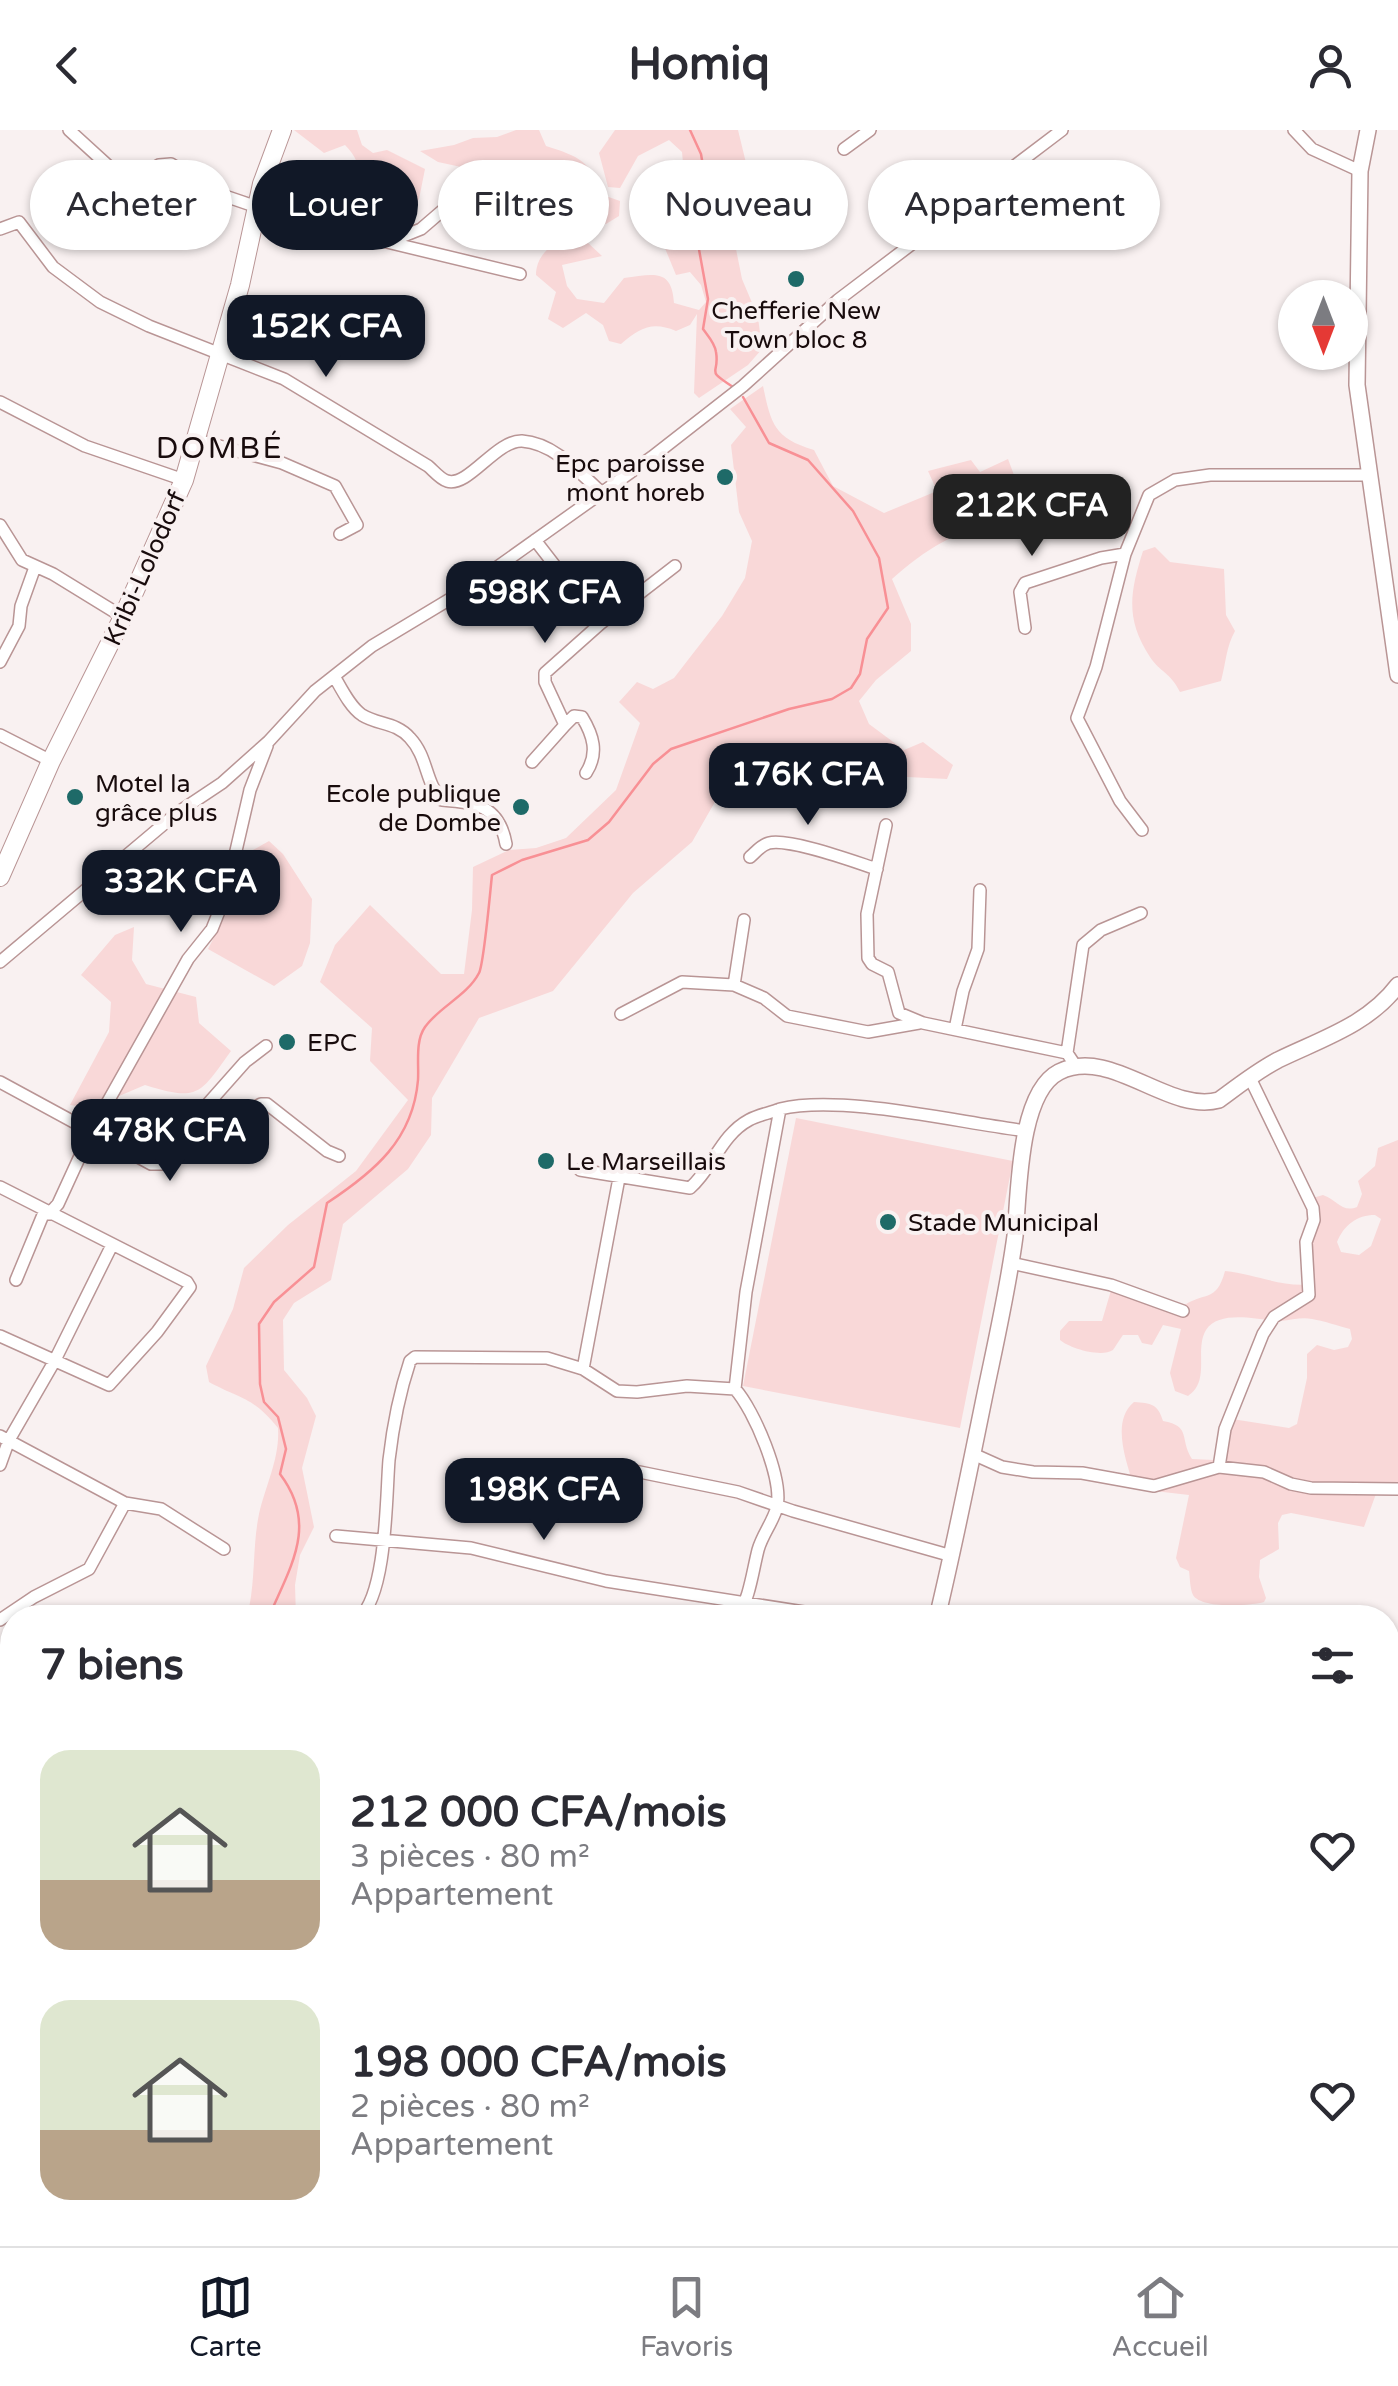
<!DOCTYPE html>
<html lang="fr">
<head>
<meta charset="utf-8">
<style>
	:root { --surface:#fff; --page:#f7f7f7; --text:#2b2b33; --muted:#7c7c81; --line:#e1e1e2; --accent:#111827 }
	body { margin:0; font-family:"Varela Round",sans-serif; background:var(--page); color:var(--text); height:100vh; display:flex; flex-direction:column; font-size:38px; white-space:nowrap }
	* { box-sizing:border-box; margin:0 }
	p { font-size:32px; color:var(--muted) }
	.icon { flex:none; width:55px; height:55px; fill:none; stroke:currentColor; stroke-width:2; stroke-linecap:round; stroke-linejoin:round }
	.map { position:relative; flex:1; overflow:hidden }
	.sheet { position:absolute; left:0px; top:1475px; width:1400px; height:642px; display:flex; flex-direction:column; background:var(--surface); border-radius:40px 40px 0 0; box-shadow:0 2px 8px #0004 }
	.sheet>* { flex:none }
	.hud { position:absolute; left:30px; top:30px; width:1340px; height:90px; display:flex; gap:20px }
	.needle { width:65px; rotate:180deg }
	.tools { position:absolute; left:1278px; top:150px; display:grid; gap:20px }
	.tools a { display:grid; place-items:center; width:90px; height:90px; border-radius:50%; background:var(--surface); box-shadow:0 2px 8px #0004; font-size:50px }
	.price { position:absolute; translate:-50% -85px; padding:0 22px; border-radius:20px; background:var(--accent); color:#fff; font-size:32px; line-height:65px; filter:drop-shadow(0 2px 5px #0008) }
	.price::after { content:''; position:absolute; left:50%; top:60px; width:30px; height:22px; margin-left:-15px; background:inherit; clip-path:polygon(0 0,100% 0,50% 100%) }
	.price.active { background:#222; color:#fff }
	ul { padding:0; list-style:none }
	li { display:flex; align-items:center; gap:30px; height:250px; padding:0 40px }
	li span { display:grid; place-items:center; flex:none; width:280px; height:200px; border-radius:30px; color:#555 }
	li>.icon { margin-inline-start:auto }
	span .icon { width:120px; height:120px; fill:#fffc; stroke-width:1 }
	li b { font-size:42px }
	h2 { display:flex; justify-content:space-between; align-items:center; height:120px; padding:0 40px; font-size:42px }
	.pill { padding:0 35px; border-radius:45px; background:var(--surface); box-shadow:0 2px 8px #0004; font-size:35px; line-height:90px }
	.pill.active { background:var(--accent); color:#fff }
	header { display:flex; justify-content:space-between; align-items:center; height:130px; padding:0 40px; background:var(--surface); font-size:45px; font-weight:800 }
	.tab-bar { display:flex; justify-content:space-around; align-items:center; height:140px; border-top:2px solid var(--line); background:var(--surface); font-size:28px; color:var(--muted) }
	.tab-bar a { display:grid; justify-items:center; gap:5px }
	.tab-bar .active { color:var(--accent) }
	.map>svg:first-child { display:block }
</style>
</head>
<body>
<header><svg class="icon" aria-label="back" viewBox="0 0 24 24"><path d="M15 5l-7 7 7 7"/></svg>Homiq<svg class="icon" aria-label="person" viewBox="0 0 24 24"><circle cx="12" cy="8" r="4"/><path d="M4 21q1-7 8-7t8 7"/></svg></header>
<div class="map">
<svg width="1398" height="2116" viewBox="0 0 1398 2116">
	<rect width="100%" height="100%" fill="#f9f1f1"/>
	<!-- green -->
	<path fill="#f9d8d8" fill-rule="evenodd" d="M 294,0 L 357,0 L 362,15 L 373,23 L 387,20 L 425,39 L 419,69 L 406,86 L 382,85 L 358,68 C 358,44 363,33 345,15 L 324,23 Z
		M 516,0 L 539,0 L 546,16 C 580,27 589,30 603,65 L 620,71 L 619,86 L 606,94 L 565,66 L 559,51 L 536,39 L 475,40 L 438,32 L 420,21 L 454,15 L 473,8 L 497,7 Z
		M 615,0 L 738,0 L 747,37 L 744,68 L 732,99 L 742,149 L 758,187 L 762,219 L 748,235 L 699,268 L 694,263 L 697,184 L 690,195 L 676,201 C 652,191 640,198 621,214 L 609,211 L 603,195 L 586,183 L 563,198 L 548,189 L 556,162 L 536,145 C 536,125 552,114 568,104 L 586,111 L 602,126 L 562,135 L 567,156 L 577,169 L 604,173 L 624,148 C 652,145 672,137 674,173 L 699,180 L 706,172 L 701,155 L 690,142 L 676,145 L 662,111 L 686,66 L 682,22 L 669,10 L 638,26 L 620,58 L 608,57 L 599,23 Z
		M 763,256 C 771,294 774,308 814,320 L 833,356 L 884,383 L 937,361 L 928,341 L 971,330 L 980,342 L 1008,329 L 1014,345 L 991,361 L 1003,390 C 960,398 924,420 892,449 L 911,494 L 911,521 L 876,550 L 859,571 L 869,594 L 904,620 L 923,612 L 953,635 L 947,649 L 848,644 L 844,623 L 794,636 L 716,670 L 692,712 L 633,763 L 553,861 L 479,888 L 432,968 L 431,1005 L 408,1039 L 343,1094 L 331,1150 L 294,1173 L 283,1190 L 284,1240 L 307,1268 L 316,1286 L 302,1338 L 314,1397 L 300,1425 L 295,1455 L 296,1487 L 247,1487 C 256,1453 252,1418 259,1384 C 266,1354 280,1328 278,1298 C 252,1266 242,1270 209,1252 L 206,1236 L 233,1179 L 244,1138 L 288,1095 L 356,1041 L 408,970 L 370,931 L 372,898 L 320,852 L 335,815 L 370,775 L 441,844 L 464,844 L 472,780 L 473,737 L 509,720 L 536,718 L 566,708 L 616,660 L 640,593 L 619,572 L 637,552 L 653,559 L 674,548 L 722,486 L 745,448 L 752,411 L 739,382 L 731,315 L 746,297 L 730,279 Z
		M 1155,417 L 1170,432 L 1224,439 L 1226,485 L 1235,501 C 1226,517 1226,533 1221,551 L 1180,562 C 1171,543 1160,542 1150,527 C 1125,489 1130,462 1143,421 Z
		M 269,711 L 283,724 L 312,769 L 310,813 L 302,836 L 274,856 L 208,819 L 230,776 L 239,728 Z
		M 134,797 L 132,830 L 146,854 L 196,867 L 199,893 L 231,921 C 200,964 199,972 145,955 L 91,978 L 70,975 L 109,902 L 111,872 L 81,845 L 115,805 Z
		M 796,988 L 1013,1031 L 960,1298 L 743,1256 Z
		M 1398,1010 L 1398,1358 L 1377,1361 L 1364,1397 L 1291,1383 L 1282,1385 L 1278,1393 L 1279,1419 L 1260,1430 L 1259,1447 L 1266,1468 L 1264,1472 C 1251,1476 1201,1479 1193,1465 C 1190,1459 1190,1448 1189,1441 L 1180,1437 L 1176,1428 L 1189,1365 L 1146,1360 L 1133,1354 C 1126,1330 1111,1291 1134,1272 C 1151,1273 1158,1274 1163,1291 C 1192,1296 1179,1309 1192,1329 L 1214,1330 L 1225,1315 L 1232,1289 L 1289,1298 L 1297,1294 L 1307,1248 L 1307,1224 L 1317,1215 L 1334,1220 L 1348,1217 L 1352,1209 L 1350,1199 C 1338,1196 1325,1191 1312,1189 C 1302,1187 1291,1190 1281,1191 C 1262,1191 1220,1178 1206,1200 C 1194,1220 1211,1251 1188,1266 L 1175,1261 L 1170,1243 L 1181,1199 L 1163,1195 L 1152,1215 L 1142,1213 L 1138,1205 L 1123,1205 C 1122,1206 1114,1219 1113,1220 C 1101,1228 1069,1218 1060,1210 L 1060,1201 L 1069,1191 L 1102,1191 L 1112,1157 L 1180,1178 C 1205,1160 1216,1174 1225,1141 C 1256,1144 1282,1158 1312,1154 L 1306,1078 L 1309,1069 L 1323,1065 C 1337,1070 1342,1083 1357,1077 L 1362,1064 L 1358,1051 L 1375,1036 L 1378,1018 ZM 1375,1085 L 1381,1089 L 1371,1116 L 1359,1125 L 1341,1122 L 1337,1112 C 1344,1095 1357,1085 1375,1085 Z
		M 1398,2006 L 1398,2073 L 1388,2076 L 1388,2008 Z
		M 31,2105 L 149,2105 L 151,2116 L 27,2116 Z"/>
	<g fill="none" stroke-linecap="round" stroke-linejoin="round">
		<!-- stream -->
		<path stroke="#f89095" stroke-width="2.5" d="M 690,0 L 701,24 L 705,48 L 694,92 L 708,169 L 703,199 C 708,206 715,213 716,222 C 720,246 704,238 733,257
			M 271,1482 C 293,1432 317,1393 280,1344 L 286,1319 L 278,1287 L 264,1272 L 260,1254 L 259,1194 L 274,1172 L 314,1137 L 327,1073 C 374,1042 413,1010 418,950 C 419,934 415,911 425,897 C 439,877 467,866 479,843 C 484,833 490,763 492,745 L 522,730 L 588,710 L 609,692 L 653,634 L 671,619 L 789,579 L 832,569 L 851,558 L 860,544 L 867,509 L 888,478 L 879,428 L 853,381 L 808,330 L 769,313 L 743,267"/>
		<defs>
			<path id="street" d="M 69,0 L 126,52 L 132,52 L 159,35 L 171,34 L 219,64 L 257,77
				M 1294,0 L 1312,19 L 1360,41
				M 844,19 L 870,0
				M 260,63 L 327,94 L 362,106 L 520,144
				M 0,99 L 19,92 L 53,137 L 100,172 L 149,196 L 284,249 L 428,336 C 433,340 440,349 447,351 C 468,358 496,310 522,311 C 554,313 580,343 602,363
				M 391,111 L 421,99 L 478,50 L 538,51 L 554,69
				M 0,272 L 85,316 L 184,350
				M 197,310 L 282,333 L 335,356 L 357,395 L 340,404
				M 0,395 L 22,430 L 53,444 L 123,487
				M 600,494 L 675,436
				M 1025,498 L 1020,462 L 1025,453 L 1101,428 L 1125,424
				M 0,532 L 19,496 L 21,476 L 35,437
				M 334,546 C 341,558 350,577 362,585 C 378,595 396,592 410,608 C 428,627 425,653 442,670 C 476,673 499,675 506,714
				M 565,595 L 574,586 L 582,587 C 593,605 599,623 586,643
				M 0,605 L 51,631
				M 532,632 L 565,595 L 545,552 L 545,543 L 600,494 L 535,410
				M 886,695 L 867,784 L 868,828 L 872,834 L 888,842 L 899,883 L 923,893 L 1067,923 L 1075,935
				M 1142,700 L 1120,671 L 1077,588 L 1096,537 L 1125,424 L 1149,365 L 1175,350 L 1210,345 L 1368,345
				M 750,727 C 756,722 761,715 769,713 C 790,708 855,732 877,739
				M 744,790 L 734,855 L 764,868 L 787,886 L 868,902 L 919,893
				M 0,832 L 177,683 L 222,653 L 269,611 L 315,561 L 372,516 L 465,460 L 652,327 L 743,256 L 838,170 L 1062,0
				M 621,884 L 682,852 L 734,855
				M 955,899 L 963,861 L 978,819 L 980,760
				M 1067,923 L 1083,815 L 1101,800 L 1141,783
				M 0,952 L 151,1034 L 165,1034 L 190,994 L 227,992 L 261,974 L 267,974 L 327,1021 L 339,1026
				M 190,994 L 245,932 L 266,916
				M 580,1040 L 690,1058 C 713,1038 721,1005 749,990 C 758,985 770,983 780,979
				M 0,1057 L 187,1152 L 190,1157 L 157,1202 L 109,1255 L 0,1206
				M 49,1084 L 58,1074 L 92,1000 L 188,829 L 212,799 L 226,764 L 250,660 L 267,616
				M 1011,1133 L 1111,1155 L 1183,1181
				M 16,1150 L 45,1080
				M 583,1239 L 619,1048
				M 0,1306 L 125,1373 L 161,1379 L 224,1419
				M 973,1324 L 1002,1337 L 1033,1342 L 1082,1343 L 1154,1356 L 1219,1337 L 1264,1342 L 1291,1354 L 1311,1358 L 1398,1359
				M 0,1335 L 9,1310 L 54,1232 L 112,1115
				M 1219,1337 L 1225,1299 L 1263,1204 L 1274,1187 L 1309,1165 L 1306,1112 L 1314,1090 L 1313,1078 L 1250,948
				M 547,1351 L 586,1341 L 620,1338 L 738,1362 L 793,1381 L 952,1426
				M 336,1406 L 471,1418 L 606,1451 L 842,1488
				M 359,1488 C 387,1464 386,1366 389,1330 C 393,1295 399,1264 410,1231 L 415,1227 L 547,1228 L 583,1239 L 617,1261 L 637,1262 L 687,1256 L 735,1259
				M 737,1488 C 750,1467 752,1444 758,1420 C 762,1405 773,1392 777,1377 C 783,1348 754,1280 735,1259 L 746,1162 L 780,979 C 842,964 960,993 1027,1001
				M 0,1490 L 34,1467 L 89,1439 L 125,1373
				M 1388,1550 L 1398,1517
				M 1388,1628 L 1398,1630
				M 1388,1752 L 1398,1753
				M 0,1768 L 12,1777
				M 1388,1808 L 1398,1810
				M 0,1857 L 12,1866
				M 554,2105 L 617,2116
				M 1146,2105 L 1193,2116
				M 1313,2105 L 1313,2116
				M 626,2116 L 628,2105"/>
			<path id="secondary" d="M 1368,0 L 1360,41 L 1357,255 L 1398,545
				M 937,1488 C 955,1413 970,1338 985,1264 C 996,1211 1008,1159 1015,1106 C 1019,1065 1018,963 1059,942 C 1111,916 1168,984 1219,970 C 1238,956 1257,941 1278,930 C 1321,909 1368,895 1398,855
				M 831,2116 L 833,2105"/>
			<path id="primary" d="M 0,747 L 51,631 L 123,487 L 184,350 L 240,155 L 262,54 L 282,0"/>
		</defs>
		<!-- street casing -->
		<use href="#street" stroke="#b99595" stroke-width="14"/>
		<!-- secondary casing -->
		<use href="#secondary" stroke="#b99595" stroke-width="18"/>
		<!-- primary casing -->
		<use href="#primary" stroke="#b99595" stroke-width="20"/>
		<!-- street -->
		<use href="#street" stroke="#fff" stroke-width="11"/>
		<!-- secondary -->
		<use href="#secondary" stroke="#fff" stroke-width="15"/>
		<!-- primary -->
		<use href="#primary" stroke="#fff" stroke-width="18"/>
	</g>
	<!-- markers -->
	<g fill="#1e6a68" stroke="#f9f1f1" stroke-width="4">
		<circle cx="796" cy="149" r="10"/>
		<circle cx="725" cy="347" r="10"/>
		<circle cx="75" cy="667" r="10"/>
		<circle cx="521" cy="677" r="10"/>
		<circle cx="287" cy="912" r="10"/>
		<circle cx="546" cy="1031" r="10"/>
		<circle cx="888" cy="1092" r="10"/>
	</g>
	<g text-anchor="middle" stroke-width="8" stroke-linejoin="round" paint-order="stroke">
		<!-- poi labels -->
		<g font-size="25" fill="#180b0c" stroke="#f9f1f1" text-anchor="start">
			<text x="796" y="189" text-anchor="middle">Chefferie New<tspan x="796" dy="29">Town bloc 8</tspan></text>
			<text x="705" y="342" text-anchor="end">Epc paroisse<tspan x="705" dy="29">mont horeb</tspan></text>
			<text x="95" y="662">Motel la<tspan x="95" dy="29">grâce plus</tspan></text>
			<text x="501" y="672" text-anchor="end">Ecole publique<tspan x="501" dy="29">de Dombe</tspan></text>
			<text x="307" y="921">EPC</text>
			<text x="566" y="1040">Le Marseillais</text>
			<text x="908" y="1101">Stade Municipal</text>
		</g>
		<!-- street labels -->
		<g font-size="25" fill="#180b0c" stroke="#f9f1f1">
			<text transform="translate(144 438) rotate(-66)" y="9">Kribi-Lolodorf</text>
		</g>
		<!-- quarter labels -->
		<g font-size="30" letter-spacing="2.5" fill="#180b0c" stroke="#f9f1f1">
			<text x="220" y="328">DOMBÉ</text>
		</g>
	</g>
</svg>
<div class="tools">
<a><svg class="needle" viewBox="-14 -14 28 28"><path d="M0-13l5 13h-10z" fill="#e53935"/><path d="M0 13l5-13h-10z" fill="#7c7c81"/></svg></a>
</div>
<b class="price" style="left:326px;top:250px">152K CFA</b>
<b class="price active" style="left:1032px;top:429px">212K CFA</b>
<b class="price" style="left:545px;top:516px">598K CFA</b>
<b class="price" style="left:808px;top:698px">176K CFA</b>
<b class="price" style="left:181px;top:805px">332K CFA</b>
<b class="price" style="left:170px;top:1054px">478K CFA</b>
<b class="price" style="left:544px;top:1413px">198K CFA</b>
<div class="hud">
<a class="pill">Acheter</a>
<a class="pill active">Louer</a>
<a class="pill">Filtres</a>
<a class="pill">Nouveau</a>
<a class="pill">Appartement</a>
</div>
<section class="sheet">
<h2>7 biens<svg class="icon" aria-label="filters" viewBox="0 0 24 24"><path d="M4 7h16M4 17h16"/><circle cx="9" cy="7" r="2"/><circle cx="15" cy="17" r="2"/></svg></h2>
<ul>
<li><span style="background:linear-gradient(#dfe7d0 65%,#b9a48a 0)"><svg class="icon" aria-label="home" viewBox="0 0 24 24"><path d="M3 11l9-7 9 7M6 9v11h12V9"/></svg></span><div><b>212 000 CFA/mois</b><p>3 pièces · 80 m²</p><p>Appartement</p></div><svg class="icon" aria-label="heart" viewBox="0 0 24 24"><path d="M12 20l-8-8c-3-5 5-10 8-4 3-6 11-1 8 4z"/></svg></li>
<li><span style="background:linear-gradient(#dfe7d0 65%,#b9a48a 0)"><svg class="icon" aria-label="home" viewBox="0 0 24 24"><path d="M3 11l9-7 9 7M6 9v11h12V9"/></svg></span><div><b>198 000 CFA/mois</b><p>2 pièces · 80 m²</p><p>Appartement</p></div><svg class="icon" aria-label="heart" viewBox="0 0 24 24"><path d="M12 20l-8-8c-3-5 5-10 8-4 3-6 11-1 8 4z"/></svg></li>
</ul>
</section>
</div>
<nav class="tab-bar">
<a class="active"><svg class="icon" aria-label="map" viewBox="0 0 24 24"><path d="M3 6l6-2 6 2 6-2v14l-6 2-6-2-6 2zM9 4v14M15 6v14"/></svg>Carte</a>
<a><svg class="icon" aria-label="saved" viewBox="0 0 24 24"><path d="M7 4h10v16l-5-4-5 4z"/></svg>Favoris</a>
<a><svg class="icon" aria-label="home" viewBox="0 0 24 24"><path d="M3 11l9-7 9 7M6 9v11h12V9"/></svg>Accueil</a>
</nav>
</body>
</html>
